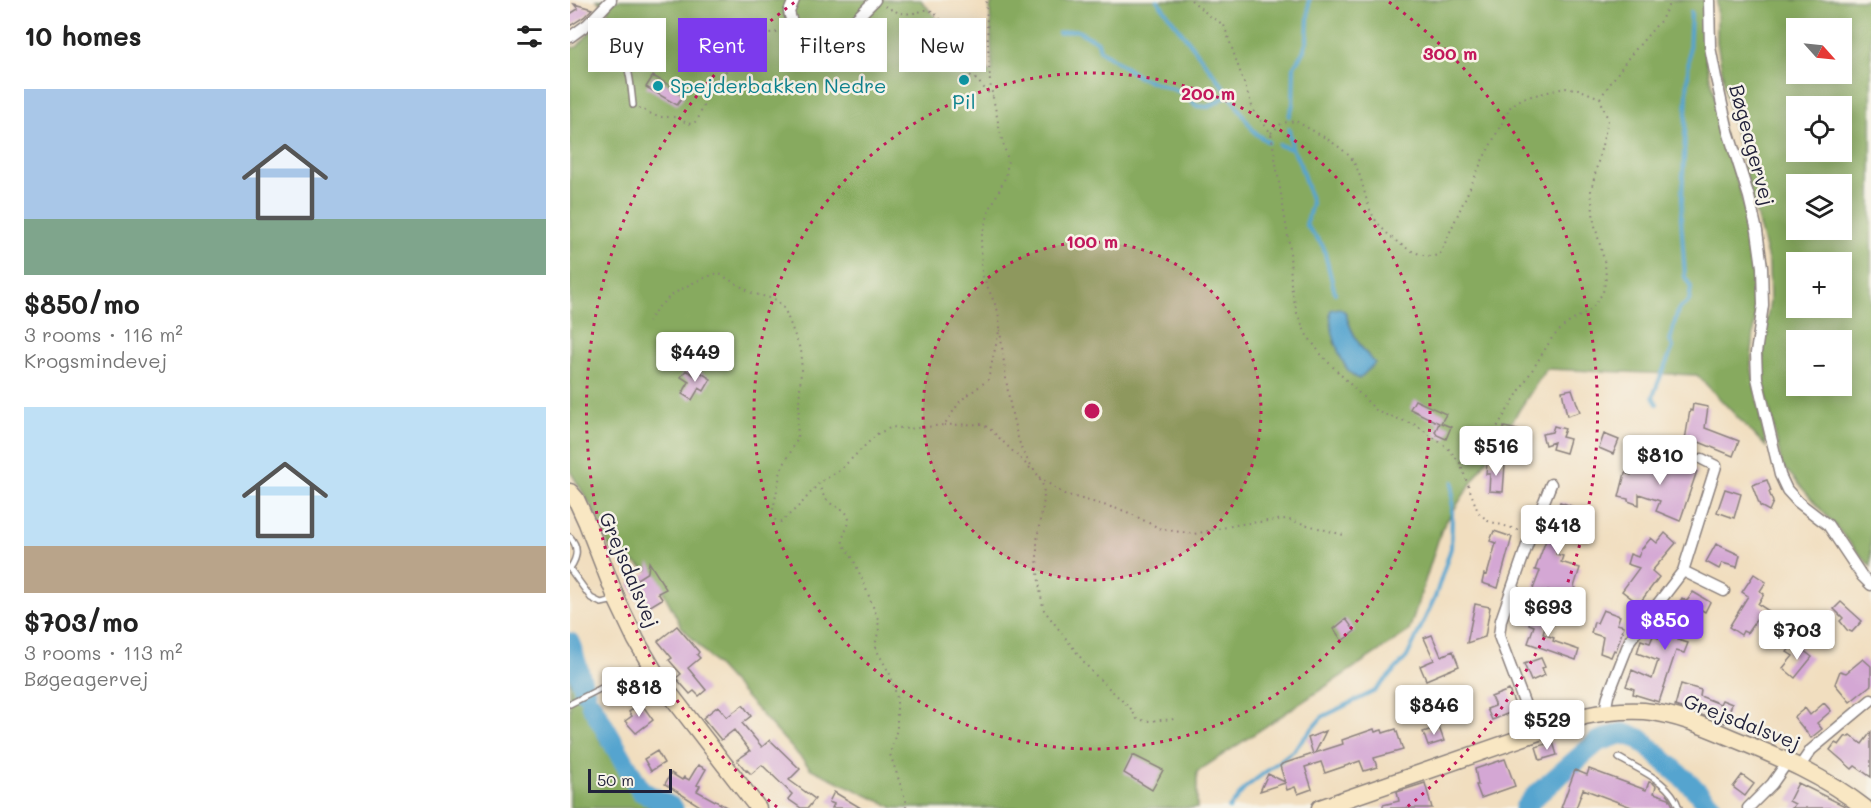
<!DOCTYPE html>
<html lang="en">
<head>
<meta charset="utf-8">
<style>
	:root { --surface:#fff; --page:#f2f2f2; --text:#222; --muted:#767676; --accent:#7c3aed }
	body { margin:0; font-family:Mali,sans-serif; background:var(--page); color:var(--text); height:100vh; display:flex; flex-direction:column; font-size:22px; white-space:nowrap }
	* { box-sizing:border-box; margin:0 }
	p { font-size:20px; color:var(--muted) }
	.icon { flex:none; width:33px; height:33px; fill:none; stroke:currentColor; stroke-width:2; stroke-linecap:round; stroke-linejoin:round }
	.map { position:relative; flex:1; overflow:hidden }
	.sheet { display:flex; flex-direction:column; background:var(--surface); width:570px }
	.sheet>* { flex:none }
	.guide { position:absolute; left:18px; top:18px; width:570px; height:54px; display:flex; gap:12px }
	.needle { width:39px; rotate:117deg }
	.tools { position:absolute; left:1216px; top:18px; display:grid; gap:12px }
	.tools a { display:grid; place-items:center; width:66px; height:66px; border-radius:0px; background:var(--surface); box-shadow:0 3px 15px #0003; font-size:30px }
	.scale { position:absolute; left:18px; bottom:15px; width:84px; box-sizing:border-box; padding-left:6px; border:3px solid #22223b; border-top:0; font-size:16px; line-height:21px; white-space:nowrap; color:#22223b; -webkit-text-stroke:4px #f7f3e8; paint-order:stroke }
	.price { position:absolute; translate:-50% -51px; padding:0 14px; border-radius:6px; background:#fff; color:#222; font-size:20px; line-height:39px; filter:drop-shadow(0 2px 3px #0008) }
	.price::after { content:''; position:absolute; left:50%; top:36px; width:18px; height:14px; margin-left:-9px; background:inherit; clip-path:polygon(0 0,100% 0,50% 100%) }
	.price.on { background:var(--accent); color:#fff }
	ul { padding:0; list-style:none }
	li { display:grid; align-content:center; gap:12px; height:318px; padding:0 24px }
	li span { display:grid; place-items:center; height:186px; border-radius:0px; color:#555 }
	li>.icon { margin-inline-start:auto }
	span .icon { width:108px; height:108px; fill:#fffc; stroke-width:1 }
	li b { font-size:26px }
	h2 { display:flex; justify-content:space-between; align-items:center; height:72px; padding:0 24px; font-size:26px }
	.pill { padding:0 21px; border-radius:0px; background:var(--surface); box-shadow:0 3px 15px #0003; font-size:21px; line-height:54px }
	.pill.on { background:var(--accent); color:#fff }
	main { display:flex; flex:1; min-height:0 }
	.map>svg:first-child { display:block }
</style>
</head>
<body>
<main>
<section class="sheet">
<h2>10 homes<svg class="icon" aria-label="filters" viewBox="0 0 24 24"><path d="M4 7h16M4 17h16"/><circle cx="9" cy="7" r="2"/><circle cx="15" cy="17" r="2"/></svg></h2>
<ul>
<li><span style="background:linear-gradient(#a9c7e8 70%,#7fa58c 0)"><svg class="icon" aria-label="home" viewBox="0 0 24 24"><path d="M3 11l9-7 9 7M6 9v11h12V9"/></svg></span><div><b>$850/mo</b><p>3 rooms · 116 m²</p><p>Krogsmindevej</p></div></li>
<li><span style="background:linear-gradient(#bfe0f5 75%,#b9a48a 0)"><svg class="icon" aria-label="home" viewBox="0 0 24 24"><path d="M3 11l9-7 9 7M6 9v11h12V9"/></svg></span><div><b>$703/mo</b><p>3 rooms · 113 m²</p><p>Bøgeagervej</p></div></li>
</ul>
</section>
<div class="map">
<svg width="1301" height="808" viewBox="0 0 1301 808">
	<rect width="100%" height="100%" fill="#f7f3e8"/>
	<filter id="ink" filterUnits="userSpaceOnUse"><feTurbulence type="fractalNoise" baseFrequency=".0167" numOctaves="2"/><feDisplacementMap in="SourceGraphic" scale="12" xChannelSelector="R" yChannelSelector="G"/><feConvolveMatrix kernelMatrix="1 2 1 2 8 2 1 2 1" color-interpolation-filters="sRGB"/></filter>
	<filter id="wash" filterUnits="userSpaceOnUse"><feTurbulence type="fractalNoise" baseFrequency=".008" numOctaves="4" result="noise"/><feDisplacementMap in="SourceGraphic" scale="24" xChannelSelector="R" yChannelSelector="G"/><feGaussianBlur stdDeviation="1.35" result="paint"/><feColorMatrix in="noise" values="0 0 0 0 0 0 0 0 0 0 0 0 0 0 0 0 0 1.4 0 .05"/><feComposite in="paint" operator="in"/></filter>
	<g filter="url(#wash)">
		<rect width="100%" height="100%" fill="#f1debf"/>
		<!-- forest -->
		<path fill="#87aa5f" stroke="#54664d" stroke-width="1.5" fill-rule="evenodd" d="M 27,0 L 351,0 L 372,25 L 389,70 L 422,72 L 420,8 L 423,0 L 1134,0 L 1136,60 L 1159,157 L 1170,190 L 1185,261 L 1187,298 L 1181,364 L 1196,447 L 1127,375 L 976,369 L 872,528 L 839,631 L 627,772 L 627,808 L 324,808 L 241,769 L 111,626 L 84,574 L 40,549 L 27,516 L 0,471 L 0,48 L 7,47 L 39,10 ZM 775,312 C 781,332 790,349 805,363 L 783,375 L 764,342 Z
			M 1147,0 L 1301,0 L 1301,567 L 1212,465 L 1192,376 L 1195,330 L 1200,301 L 1199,264 L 1158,106 L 1147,42 ZM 1227,28 L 1272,28 L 1272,74 L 1227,74 ZM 1227,106 L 1272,106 L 1272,152 L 1227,152 ZM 1227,184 L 1272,184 L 1272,230 L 1227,230 ZM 1227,262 L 1272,262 L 1272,308 L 1227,308 ZM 1227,340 L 1272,340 L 1272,386 L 1227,386 Z
			M 0,660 L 30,740 L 70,796 L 92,808 L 0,808 Z"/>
		<!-- water -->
		<path fill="#55a4cf" stroke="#3c6385" stroke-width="1.5" d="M 769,308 L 775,312 C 781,332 790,349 805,363 L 789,379 C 770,371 761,331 760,312 L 761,310 Z"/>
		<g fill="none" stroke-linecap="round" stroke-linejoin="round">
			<!-- stream -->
			<path stroke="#55a4cf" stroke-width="4" d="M 587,0 L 659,94
				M 489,33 L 506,30 L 528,42 L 530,50 L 569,77 L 611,92 L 627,106 L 639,107 L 659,94 L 685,133 L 698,142
				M 719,116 L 723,105 L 724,66 L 733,52 L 737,41 L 739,0
				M 719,129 L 722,149 L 729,161 L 742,203 L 736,225 L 753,246 L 765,293
				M 709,145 L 722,149
				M 1087,404 L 1083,397 C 1088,380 1096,365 1103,347 L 1100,341 L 1108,310 L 1119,301 L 1121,287 L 1115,277 L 1111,218 L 1121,12
				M 659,808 L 676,787 L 724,750 L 752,717 L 805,691 L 837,657 L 865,597 L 881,548 L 883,482"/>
			<!-- river -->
			<path stroke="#55a4cf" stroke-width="21" d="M 0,643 L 15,692
				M 21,704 L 71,791 L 103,808
				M 955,808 L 963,798 L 1027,742 L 1052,733 L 1070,739 L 1120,784 L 1143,808"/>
		</g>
		<g id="blocks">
			<!-- building -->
			<path fill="#d4a7d4" d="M 4,4 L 22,9 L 14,17 L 0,26 L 0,14 L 8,9 Z
				M 83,76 L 115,94 L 107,105 L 76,87 Z
				M 116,370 L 124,375 L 127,370 L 141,379 L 134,391 L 129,388 L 122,400 L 112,394 L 119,382 L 111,377 Z
				M 1002,389 L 1010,412 L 997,416 L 992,391 Z
				M 845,400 L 876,414 L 871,423 L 881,427 L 876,439 L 867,435 L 865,432 L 869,423 L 840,409 Z
				M 1123,404 L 1138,407 L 1135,428 L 1169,441 L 1163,456 L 1129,442 L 1115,440 L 1120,410 L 1122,411 Z
				M 984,426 L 995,429 L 992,437 L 1000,439 L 996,453 L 982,449 L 984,442 L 975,445 L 972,434 L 982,432 Z
				M 934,427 L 948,430 L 945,443 L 931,440 Z
				M 1034,434 L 1049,440 L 1043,454 L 1029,448 Z
				M 1065,461 L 1083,466 L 1085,462 L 1102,466 L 1103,463 L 1127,471 L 1110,521 L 1086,511 L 1090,501 L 1069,494 L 1069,505 L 1058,501 L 1058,499 L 1049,497 L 1055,473 L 1061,475 Z
				M 917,463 L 935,464 L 933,492 L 919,491 L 920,474 L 916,474 Z
				M 1197,480 L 1201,491 L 1199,492 L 1203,502 L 1199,511 L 1190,506 L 1182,485 Z
				M 1155,489 L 1171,494 L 1164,518 L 1147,512 Z
				M 990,502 L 1004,507 L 1004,509 L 1014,513 L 1017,516 L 1010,538 L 1001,534 L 999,539 L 992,537 L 986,554 L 993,556 L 991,562 L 1010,568 L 1004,587 L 1006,588 L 1002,599 L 978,590 L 975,597 L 973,596 L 971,606 L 958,602 L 970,571 L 965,570 Z
				M 924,531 L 942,537 L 928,588 L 912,583 L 914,574 L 917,575 L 926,543 L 920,541 Z
				M 1095,533 L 1106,543 L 1082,571 L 1089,577 L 1069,604 L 1052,591 L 1069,568 L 1057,564 L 1060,554 L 1068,557 L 1071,550 L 1081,538 L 1087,543 Z
				M 1146,544 L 1170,555 L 1167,567 L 1152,563 L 1149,569 L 1136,562 Z
				M 79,562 L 96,589 L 88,593 L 92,599 L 74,610 L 59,584 L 78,572 Z
				M 1184,574 L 1196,582 L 1190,591 L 1194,594 L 1188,604 L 1199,611 L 1196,626 L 1186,620 L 1177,633 L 1173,631 L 1171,635 L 1159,627 L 1178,596 L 1172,592 Z
				M 1123,592 L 1140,602 L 1135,612 L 1130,609 L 1125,618 L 1119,614 L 1108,640 L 1118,643 L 1114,653 L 1106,651 L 1089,702 L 1063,694 L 1064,689 L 1056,686 L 1062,670 L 1082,679 L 1088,661 L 1067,653 L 1071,640 L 1080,643 L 1083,636 L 1097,641 L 1110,609 L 1107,607 L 1112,598 L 1117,601 Z
				M 1271,602 L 1292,621 L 1282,632 L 1277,630 L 1270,621 L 1273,618 L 1264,609 Z
				M 905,604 L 920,607 L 915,637 L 897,643 Z
				M 1033,610 L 1050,616 L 1047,624 L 1054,626 L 1046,651 L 1044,650 L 1041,657 L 1030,653 L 1033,637 L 1021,633 L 1024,622 L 1027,623 Z
				M 970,613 L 978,616 L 973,634 L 984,638 L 983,641 L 1009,650 L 1006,660 L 958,643 L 964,626 L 959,624 L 962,614 L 969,615 Z
				M 776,619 L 785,631 L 772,641 L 764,629 Z
				M 107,626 L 129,652 L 127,655 L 130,658 L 118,668 L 136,690 L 129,696 L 124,691 L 120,694 L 106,678 L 111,674 L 99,660 L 102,658 L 88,641 Z
				M 862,635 L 871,656 L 883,651 L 889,666 L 856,680 L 850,666 L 864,660 L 854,638 Z
				M 1224,643 L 1242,657 L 1225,678 L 1213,668 L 1223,656 L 1217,652 Z
				M 971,658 L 975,667 L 972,668 L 975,675 L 961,681 L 954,664 Z
				M 1293,659 L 1301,666 L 1301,685 L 1280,702 L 1265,684 L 1270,671 L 1276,673 Z
				M 1111,684 L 1131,690 L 1130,696 L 1150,704 L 1152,700 L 1162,704 L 1155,723 L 1105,706 Z
				M 939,690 L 947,710 L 922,720 L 917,709 L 925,706 L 921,697 Z
				M 71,703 L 83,720 L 66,733 L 55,721 L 62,716 L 59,712 Z
				M 1254,703 L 1261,711 L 1247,723 L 1252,729 L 1241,738 L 1224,717 L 1235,708 L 1240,715 Z
				M 173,705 L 181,716 L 172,723 L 192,747 L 200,740 L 230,769 L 219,780 L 245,799 L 238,808 L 231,808 L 218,799 L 222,794 L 192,765 L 181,774 L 177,770 L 176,771 L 167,760 L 180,751 L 164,730 L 151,740 L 133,718 L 148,706 L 157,717 Z
				M 869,727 L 874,741 L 858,746 L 853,732 Z
				M 804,729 L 805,732 L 812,730 L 813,733 L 826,729 L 833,750 L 804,758 L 807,767 L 794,771 L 790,761 L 755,773 L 751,762 L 735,767 L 742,789 L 728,794 L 725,787 L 717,790 L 715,783 L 690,791 L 698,774 L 715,782 L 710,766 L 712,764 L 743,754 L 738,738 L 756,731 L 745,753 L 773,744 L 772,740 Z
				M 1301,732 L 1301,777 L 1285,766 L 1282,769 L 1260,750 L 1265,743 L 1269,745 L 1276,736 L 1278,737 L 1280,735 L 1292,744 Z
				M 983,742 L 987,755 L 970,760 L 966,747 Z
				M 87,751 L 94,763 L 81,771 L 74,759 Z
				M 563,755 L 593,770 L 582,790 L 554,773 Z
				M 935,759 L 945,786 L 911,798 L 906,785 L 908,785 L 905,769 Z
				M 128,765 L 136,769 L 127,785 L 130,786 L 127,791 L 158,808 L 133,808 L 95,784 L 101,773 L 112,780 L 114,777 L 119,780 Z
				M 1019,769 L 1076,790 L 1079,782 L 1083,783 L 1086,786 L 1084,793 L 1099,798 L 1103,806 L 1102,808 L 1064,808 L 1013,789 L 1006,808 L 991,808 L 1005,770 L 1017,775 Z
				M 1172,775 L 1184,784 L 1175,796 L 1163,787 Z
				M 855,783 L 862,808 L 813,808 L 813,805 L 829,801 L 827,792 Z
				M 1228,783 L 1275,806 L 1277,808 L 1222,808 L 1225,804 L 1219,801 Z
				M 264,792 L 291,808 L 262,808 L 264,804 L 259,802 Z"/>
		</g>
	</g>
	<g filter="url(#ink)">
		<use href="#blocks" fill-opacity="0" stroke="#8a807d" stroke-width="1.5"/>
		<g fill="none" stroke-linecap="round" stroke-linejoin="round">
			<defs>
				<path id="lane" d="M 18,24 C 57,43 59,65 63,105
					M 0,537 C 9,547 8,557 0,568
					M 0,569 L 21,598 L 31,603 L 45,600
					M 0,704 L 79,664
					M 1049,758 C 1071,771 1101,782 1109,808"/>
				<path id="street" d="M 224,0 L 219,12 L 224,30 C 234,35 244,41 256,39 C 270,37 294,11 305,0
					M 1139,0 L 1140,47 L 1146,78 L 1158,131 L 1179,197 L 1187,231 L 1192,267 L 1193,305 L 1186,353 L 1187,378 L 1210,475 L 1217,490 L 1228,502 L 1258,525 L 1292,576 L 1301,585
					M 0,37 L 18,24 L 41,0
					M 1113,571 L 1154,591
					M 1035,712 L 1038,696 L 1060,640 L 1113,571 L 1146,466 L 1132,459
					M 966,734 L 929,636 L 931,620 L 961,534 L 981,484
					M 1230,766 L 1241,750 L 1301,700
					M 1178,808 L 1202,784 L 1218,761"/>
				<path id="secondary" d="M 0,492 L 6,499 L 17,523 L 47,600 L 66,640 L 90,681 L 188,808
					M 750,808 L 1015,716 C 1034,712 1055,710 1074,711 C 1105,714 1134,726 1162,738 C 1209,757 1254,776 1295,808"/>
			</defs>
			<!-- lane casing -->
			<use href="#lane" stroke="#8a807d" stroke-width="8"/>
			<!-- street casing -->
			<use href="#street" stroke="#8a807d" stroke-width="13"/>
			<!-- secondary casing -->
			<use href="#secondary" stroke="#8a807d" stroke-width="19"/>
			<!-- path -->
			<path stroke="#8a807d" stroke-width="2" stroke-dasharray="1.5 4.5" stroke-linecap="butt" d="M 621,0 L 641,17 L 654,25 L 684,112 L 701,133 L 720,249 L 721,286 L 727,313 L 736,334 L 753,357 L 808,412 L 846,425 L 878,448 L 890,463 L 908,512 L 918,521 L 952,531
				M 315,6 C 331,16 341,15 358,9 C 382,22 378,47 392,68 C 395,73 398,74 403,77 C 410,82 415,91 423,96
				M 1030,98 L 1059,57 L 1091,20 L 1101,0
				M 69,108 L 88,117 L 107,117 L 118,124 L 124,123 L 128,119 L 135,102 L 149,79 L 181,42 L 194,34 L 212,31
				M 701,133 L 712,123 L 726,121 C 742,131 774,146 783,161 C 793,177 794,198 802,214 C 811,233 849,264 870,254 L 912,161 L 941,106 L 953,98 L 995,88 L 1008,89 L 1030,98 L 1038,120 L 1021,191 L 1024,222 L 1035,264 L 1036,278 L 1033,292 L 1027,302 L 1020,310 L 995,325 L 982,338 L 919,440 L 890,463
				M 78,322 C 92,296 121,282 148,273 L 182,293 L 207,300 L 215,310 L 232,354 L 227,440 L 211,470 L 202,515 L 206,521 L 211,522 L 231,504 L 249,483 L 270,470 L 307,434 L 322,427 L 339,429 L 374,425 L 391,400 L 418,380 L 430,327 L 428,311 L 412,274 L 411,238 L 420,209 L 436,176 L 438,160 L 431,136 L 420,83 L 416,0
				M 430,330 C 435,369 438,409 451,447 C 456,462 471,475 473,487 C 476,502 470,518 468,533 C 465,552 469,592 474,610 L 521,671 L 561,709 L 567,719 L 576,721 L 607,719
				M 374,425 L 411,424 L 419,428 L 463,471
				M 469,477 L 494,494 L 555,511 L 591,529 L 624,534 L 671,524 L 716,519 L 777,536
				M 249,483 C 256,512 271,502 278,516 C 282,525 271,534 273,543 C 275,548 280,553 283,559 C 292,578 300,599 308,619 L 309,629 L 306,641 L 306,649 L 321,676 L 327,698 L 327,729 L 320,754 L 336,801 L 336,808"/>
			<!-- lane -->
			<use href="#lane" stroke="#fff" stroke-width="5"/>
			<!-- street -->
			<use href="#street" stroke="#fff" stroke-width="10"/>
			<!-- secondary -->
			<use href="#secondary" stroke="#f9e7c3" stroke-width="16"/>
		</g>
	</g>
	<!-- distance rings -->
	<circle cx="522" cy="411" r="169" fill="#c2185b" fill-opacity=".12"/>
	<g fill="none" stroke="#c2185b" stroke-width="3" stroke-dasharray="3 6">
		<circle cx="522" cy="411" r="169"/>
		<circle cx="522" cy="411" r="338"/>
		<path d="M207 807A506 506 0 0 1 225 2M819 2A506 506 0 0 1 837 807"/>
	</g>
	<!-- markers -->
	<g fill="#0f9aa8" stroke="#f7f3e8" stroke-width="2">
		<circle cx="394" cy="80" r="6"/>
		<circle cx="88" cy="86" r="6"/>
	</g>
	<g text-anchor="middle" stroke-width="5" stroke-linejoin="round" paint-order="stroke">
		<!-- culture labels -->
		<g font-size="20" fill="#0d838f" stroke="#f7f3e8" text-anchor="start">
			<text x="100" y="93">Spejderbakken Nedre</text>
			<text x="394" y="109" text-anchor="middle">Pil</text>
		</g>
		<!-- street labels -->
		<g font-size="20" fill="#22223b" stroke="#f7f3e8">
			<text transform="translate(1182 145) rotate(75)" y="7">Bøgeagervej</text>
			<text transform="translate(59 570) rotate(67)" y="7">Grejsdalsvej</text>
			<text transform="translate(1172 722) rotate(21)" y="7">Grejsdalsvej</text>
		</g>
	</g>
	<circle cx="522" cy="411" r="9" fill="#c2185b" stroke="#f7f3e8" stroke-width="3"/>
	<g font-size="18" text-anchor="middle" font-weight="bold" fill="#c2185b" stroke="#f7f3e8" stroke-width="5" stroke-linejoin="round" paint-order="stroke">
		<text x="880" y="60">300 m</text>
		<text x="638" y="100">200 m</text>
		<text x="522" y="248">100 m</text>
	</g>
</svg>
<div class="tools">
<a><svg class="needle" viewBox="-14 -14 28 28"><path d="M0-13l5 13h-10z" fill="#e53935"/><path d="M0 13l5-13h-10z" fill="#767676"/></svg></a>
<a><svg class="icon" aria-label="locate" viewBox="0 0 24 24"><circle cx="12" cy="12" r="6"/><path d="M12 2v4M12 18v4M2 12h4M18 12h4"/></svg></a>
<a><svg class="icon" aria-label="layers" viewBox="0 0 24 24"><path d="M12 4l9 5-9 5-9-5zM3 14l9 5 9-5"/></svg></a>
<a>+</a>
<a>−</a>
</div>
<div class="scale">50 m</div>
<b class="price" style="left:125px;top:383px">$449</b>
<b class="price" style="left:926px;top:477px">$516</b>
<b class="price" style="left:1090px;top:486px">$810</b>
<b class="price" style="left:988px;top:556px">$418</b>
<b class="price" style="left:978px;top:638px">$693</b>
<b class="price on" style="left:1095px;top:651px">$850</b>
<b class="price" style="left:1227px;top:661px">$703</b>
<b class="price" style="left:69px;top:718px">$818</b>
<b class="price" style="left:864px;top:736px">$846</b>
<b class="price" style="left:977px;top:751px">$529</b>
<div class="guide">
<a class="pill">Buy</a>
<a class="pill on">Rent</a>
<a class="pill">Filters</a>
<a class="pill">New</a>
</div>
</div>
</main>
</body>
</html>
